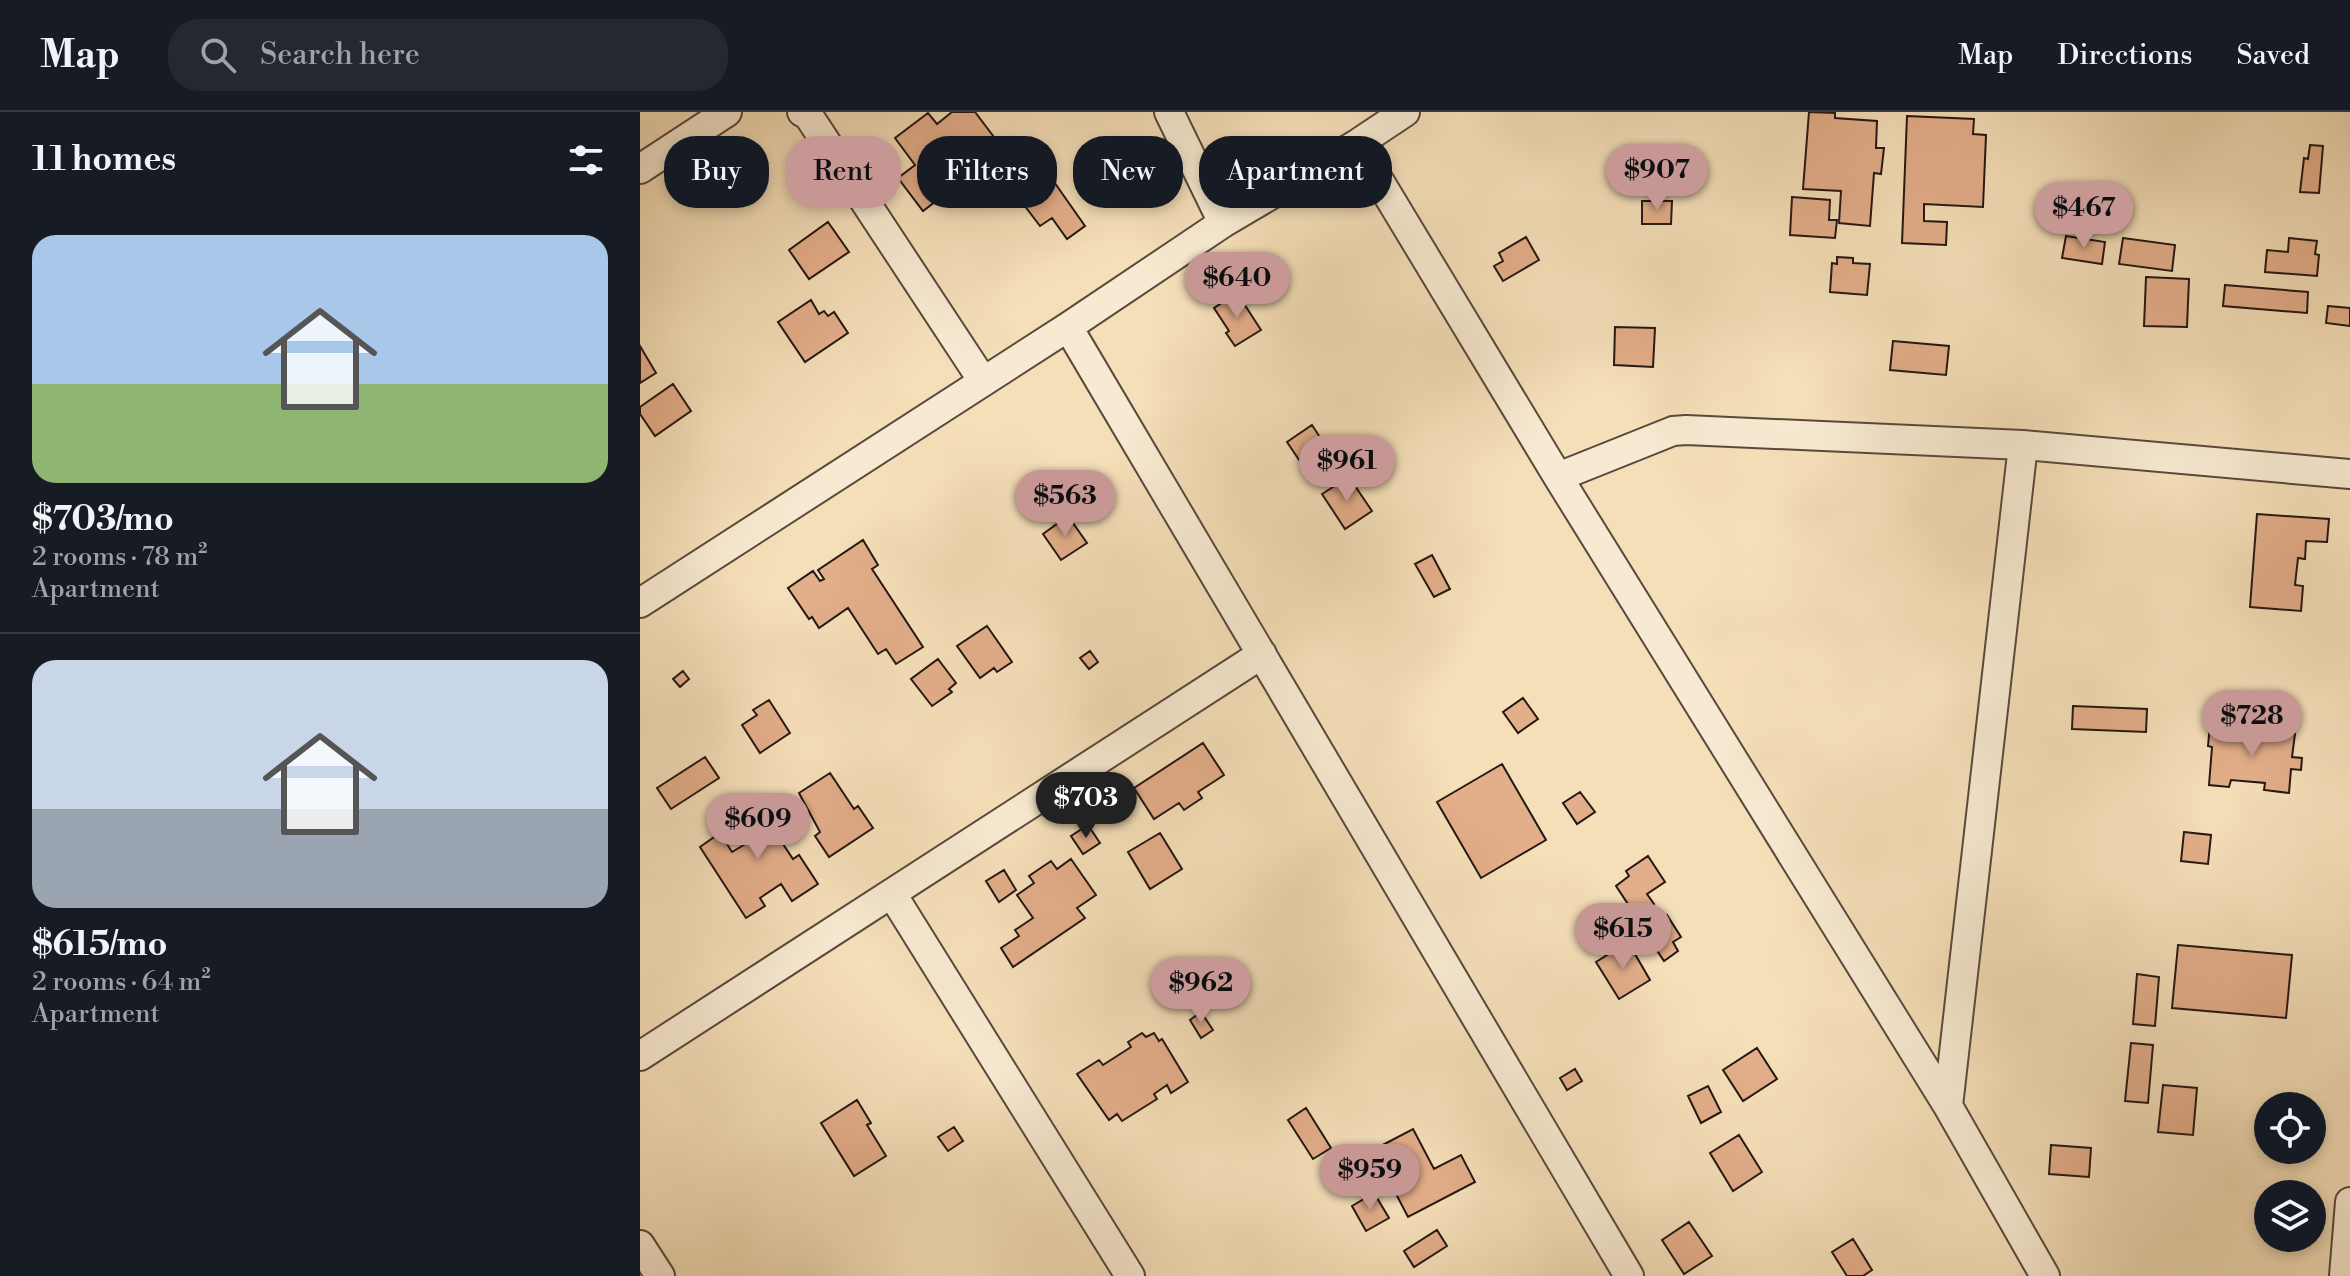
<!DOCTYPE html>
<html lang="en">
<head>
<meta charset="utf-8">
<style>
	:root { --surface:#171b24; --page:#242831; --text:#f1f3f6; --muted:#9ea1a6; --line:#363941; --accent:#c59692 }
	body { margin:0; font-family:"Libre Bodoni",serif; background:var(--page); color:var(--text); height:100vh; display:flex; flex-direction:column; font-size:30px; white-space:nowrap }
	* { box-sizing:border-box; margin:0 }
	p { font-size:26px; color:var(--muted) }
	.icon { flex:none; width:44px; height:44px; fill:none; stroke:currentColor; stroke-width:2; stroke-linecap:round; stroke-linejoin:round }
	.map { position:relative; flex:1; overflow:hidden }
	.side { display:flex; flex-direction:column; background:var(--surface); width:640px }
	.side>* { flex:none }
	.top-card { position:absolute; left:24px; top:24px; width:760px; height:72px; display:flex; gap:16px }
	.controls { position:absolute; left:1614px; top:980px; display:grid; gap:16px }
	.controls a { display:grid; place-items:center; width:72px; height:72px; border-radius:50%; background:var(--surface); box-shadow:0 4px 12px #0003; font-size:40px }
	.price { position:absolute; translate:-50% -68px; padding:0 18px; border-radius:28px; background:var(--accent); color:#111; font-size:26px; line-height:52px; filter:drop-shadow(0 2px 4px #0008) }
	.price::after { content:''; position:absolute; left:50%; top:48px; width:24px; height:18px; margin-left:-12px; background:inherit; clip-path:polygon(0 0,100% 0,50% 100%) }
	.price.current { background:#222; color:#fff }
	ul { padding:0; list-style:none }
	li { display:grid; align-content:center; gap:16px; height:424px; padding:0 32px }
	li+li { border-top:2px solid var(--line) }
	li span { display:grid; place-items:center; height:248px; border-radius:24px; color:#555 }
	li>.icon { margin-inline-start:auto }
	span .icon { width:144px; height:144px; fill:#fffc; stroke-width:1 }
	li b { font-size:34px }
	h2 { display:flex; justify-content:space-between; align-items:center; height:96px; padding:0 32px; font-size:34px }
	.tag { padding:0 28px; border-radius:32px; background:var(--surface); box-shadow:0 4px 12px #0003; font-size:28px; line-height:72px }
	.tag.current { background:var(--accent); color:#111 }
	header { display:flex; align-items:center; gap:48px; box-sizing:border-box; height:112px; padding:0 40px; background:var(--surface); border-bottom:2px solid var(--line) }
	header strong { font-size:38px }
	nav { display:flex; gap:44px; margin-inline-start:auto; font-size:28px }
	.search { width:560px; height:72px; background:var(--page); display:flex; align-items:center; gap:20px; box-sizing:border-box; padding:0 28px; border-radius:32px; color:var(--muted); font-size:30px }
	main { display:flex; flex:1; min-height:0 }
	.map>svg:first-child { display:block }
</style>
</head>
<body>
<header>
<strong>Map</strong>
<div class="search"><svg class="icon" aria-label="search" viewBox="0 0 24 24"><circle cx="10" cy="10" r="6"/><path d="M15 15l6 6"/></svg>Search here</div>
<nav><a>Map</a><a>Directions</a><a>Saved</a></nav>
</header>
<main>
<section class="side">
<h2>11 homes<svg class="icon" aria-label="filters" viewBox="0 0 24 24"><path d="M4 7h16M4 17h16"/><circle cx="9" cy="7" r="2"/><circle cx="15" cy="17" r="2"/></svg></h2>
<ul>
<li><span style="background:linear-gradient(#a9c7e8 60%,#8fb573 0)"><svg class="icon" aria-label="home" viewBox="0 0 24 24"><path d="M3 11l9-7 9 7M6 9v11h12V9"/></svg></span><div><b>$703/mo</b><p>2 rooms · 78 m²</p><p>Apartment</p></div></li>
<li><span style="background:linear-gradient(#c9d6e8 60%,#9aa5b1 0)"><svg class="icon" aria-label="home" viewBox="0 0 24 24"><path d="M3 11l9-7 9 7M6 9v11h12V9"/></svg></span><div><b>$615/mo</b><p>2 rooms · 64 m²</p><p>Apartment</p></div></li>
</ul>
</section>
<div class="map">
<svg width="1710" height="1164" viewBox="0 0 1710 1164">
	<rect width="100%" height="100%" fill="#f5dfb9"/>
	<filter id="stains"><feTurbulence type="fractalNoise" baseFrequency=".0025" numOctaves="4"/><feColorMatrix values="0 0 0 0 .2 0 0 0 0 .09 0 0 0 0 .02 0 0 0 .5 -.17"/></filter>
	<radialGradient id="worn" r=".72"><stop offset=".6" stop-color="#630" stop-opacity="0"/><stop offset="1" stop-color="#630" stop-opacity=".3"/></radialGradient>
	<!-- building -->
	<path fill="#e3ae8a" stroke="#231713" stroke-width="2" d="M 312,0 L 335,0 L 363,37 L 345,50 L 336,38 L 302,63 L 313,76 L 283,99 L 258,66 L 275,53 L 255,26 L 288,1 L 297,12 Z
		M 1169,0 L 1195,1 L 1195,6 L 1237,9 L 1236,36 L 1244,36 L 1241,62 L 1234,61 L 1230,114 L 1199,111 L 1201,79 L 1163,77 Z
		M 1267,4 L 1334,7 L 1333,22 L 1346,23 L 1343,95 L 1284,92 L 1284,109 L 1307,110 L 1306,133 L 1262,131 Z
		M 1670,33 L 1683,34 L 1679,81 L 1660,80 L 1664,46 L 1668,47 Z
		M 412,67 L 445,114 L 427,127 L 412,106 L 400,114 L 381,89 Z
		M 1152,85 L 1190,88 L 1189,108 L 1197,108 L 1195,126 L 1150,123 Z
		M 1002,89 L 1032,89 L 1031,112 L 1002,112 Z
		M 188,110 L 209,140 L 169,167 L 149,138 Z
		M 1426,124 L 1465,130 L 1462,152 L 1422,146 Z
		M 886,125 L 899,148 L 863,169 L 854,154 L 863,149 L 859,141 Z
		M 1483,126 L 1535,133 L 1532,159 L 1479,152 Z
		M 1649,126 L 1677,129 L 1675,142 L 1679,143 L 1677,164 L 1625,160 L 1627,138 L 1648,140 Z
		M 1197,145 L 1213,146 L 1213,151 L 1230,152 L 1227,183 L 1190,180 L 1192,151 L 1197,152 Z
		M 1506,165 L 1549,167 L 1547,215 L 1504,214 Z
		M 1585,173 L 1668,180 L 1667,201 L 1583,194 Z
		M 597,181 L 621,218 L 595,234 L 586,221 L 589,219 L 574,196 Z
		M 171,188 L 179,202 L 184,199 L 188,204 L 194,200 L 208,221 L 165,250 L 138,210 Z
		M 1688,194 L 1710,196 L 1710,214 L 1686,211 Z
		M 975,215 L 1015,216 L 1013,255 L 974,253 Z
		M 1253,229 L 1309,234 L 1306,263 L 1250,258 Z
		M 0,234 L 16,261 L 0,271 Z
		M 33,272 L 51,299 L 15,324 L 0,302 L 0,295 Z
		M 672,313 L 698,353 L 674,370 L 647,330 Z
		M 709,365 L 732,399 L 705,417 L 682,382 Z
		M 1617,402 L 1689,407 L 1687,430 L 1666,429 L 1665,447 L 1658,446 L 1655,473 L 1663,474 L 1661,499 L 1610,495 Z
		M 428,404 L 447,431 L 421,448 L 403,422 Z
		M 223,428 L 238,453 L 232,457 L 283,535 L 256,552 L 246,537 L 238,542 L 208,496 L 179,516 L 172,505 L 169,507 L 148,476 L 173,459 L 180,469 L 184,467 L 178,458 Z
		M 792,443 L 810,477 L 794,485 L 775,452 Z
		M 347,514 L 372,550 L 357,560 L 354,556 L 340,566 L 317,534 Z
		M 450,539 L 458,550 L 449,557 L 440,546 Z
		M 298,547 L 316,571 L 309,577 L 312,580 L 292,594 L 271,567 Z
		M 43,559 L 49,567 L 40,575 L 33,567 Z
		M 883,586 L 898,607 L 878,621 L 863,600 Z
		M 129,588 L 150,621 L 120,641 L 102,613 L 117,603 L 113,598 Z
		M 1433,594 L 1507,597 L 1506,620 L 1432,617 Z
		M 1570,613 L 1655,622 L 1652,645 L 1662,646 L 1661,658 L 1651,657 L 1649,681 L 1624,678 L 1625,671 L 1591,668 L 1589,675 L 1569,673 L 1572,635 L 1568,634 Z
		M 563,631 L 584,663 L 558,680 L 562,686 L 544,698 L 539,691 L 514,707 L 494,676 Z
		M 65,645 L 79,666 L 31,697 L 17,676 Z
		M 862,652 L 906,728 L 841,766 L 797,690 Z
		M 190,661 L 214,697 L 218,694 L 233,716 L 189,745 L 175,724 L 180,720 L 159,681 Z
		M 940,680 L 955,700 L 937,712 L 923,691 Z
		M 122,686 L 149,728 L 143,732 L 153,747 L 159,743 L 178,772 L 152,789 L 141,772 L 120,786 L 125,794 L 106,806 L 60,735 L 80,721 L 92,740 L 107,731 L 97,715 L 102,711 L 96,702 Z
		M 448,713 L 460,731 L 443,742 L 431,724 Z
		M 1544,720 L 1571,723 L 1568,752 L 1541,749 Z
		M 520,721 L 542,757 L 510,777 L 488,740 Z
		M 1008,744 L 1025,770 L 1007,782 L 1014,792 L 996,804 L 976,774 L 989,764 L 986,759 Z
		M 431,747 L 456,783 L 437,796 L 445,806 L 373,855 L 361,836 L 379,824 L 375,818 L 393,806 L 377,783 L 394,771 L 389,764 L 411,749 L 417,757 Z
		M 364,758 L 376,778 L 359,790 L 346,769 Z
		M 1027,803 L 1041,825 L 1033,830 L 1038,839 L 1024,849 L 1004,819 Z
		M 988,830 L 1010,868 L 979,887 L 956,850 Z
		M 1538,833 L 1652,843 L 1646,906 L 1532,896 Z
		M 1497,862 L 1519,865 L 1515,914 L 1493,912 Z
		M 561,900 L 573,918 L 561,926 L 550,908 Z
		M 502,921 L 506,925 L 514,921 L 519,929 L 522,927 L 548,970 L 531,981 L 527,973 L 514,982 L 517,987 L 482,1009 L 477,1002 L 469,1008 L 437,962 L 459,948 L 463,953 L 491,935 L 488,930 Z
		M 1491,931 L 1513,933 L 1508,991 L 1485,989 Z
		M 1117,936 L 1137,967 L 1103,989 L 1083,958 Z
		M 935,957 L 942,969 L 927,978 L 920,966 Z
		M 1523,973 L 1557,976 L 1553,1023 L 1518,1020 Z
		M 1068,974 L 1081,1000 L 1061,1011 L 1048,984 Z
		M 217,988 L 231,1011 L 227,1013 L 246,1044 L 214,1064 L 181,1011 Z
		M 666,996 L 691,1036 L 673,1047 L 648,1008 Z
		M 314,1015 L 323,1029 L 308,1039 L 298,1025 Z
		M 773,1017 L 794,1057 L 821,1043 L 835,1070 L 768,1105 L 733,1038 Z
		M 1099,1023 L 1122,1060 L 1093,1079 L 1070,1041 Z
		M 1411,1033 L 1451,1036 L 1449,1065 L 1409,1062 Z
		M 734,1081 L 749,1106 L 726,1119 L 712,1094 Z
		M 1049,1110 L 1072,1144 L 1044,1162 L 1022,1128 Z
		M 797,1118 L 807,1134 L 774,1155 L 764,1139 Z
		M 1213,1127 L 1232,1158 L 1223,1164 L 1207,1164 L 1192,1140 Z"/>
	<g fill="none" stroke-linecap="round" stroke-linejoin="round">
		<defs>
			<path id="minor" d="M 162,0 L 168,3 L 343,269
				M 529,0 L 583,111
				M 717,32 L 918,365 L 1308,994 L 1405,1164
				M 0,57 L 87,0
				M 428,215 L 989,1164
				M 918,365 L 1033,319 L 1046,318 L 1383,333 L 1710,362
				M 0,491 L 428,215 L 583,111 L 717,32 L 765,0
				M 252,782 L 490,1164
				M 0,944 L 622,542
				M 1308,994 L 1383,333
				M 0,1133 L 20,1164
				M 1704,1164 L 1710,1090"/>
		</defs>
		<!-- minor casing -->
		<use href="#minor" stroke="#58493c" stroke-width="32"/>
		<!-- minor -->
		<use href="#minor" stroke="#f8ead2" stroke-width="28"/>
	</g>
	<rect width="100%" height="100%" filter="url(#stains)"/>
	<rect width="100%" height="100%" fill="url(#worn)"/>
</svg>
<div class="controls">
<a><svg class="icon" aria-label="locate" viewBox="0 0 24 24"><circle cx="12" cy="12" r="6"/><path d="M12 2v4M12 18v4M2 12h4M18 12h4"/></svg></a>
<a><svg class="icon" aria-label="layers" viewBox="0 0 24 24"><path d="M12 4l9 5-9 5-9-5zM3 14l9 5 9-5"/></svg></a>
</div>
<b class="price" style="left:1017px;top:100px">$907</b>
<b class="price" style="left:1444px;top:138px">$467</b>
<b class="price" style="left:597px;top:208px">$640</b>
<b class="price" style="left:707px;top:391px">$961</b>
<b class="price" style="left:425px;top:426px">$563</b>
<b class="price" style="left:1612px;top:646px">$728</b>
<b class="price current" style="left:446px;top:728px">$703</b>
<b class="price" style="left:118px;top:749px">$609</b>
<b class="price" style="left:983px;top:859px">$615</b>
<b class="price" style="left:561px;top:913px">$962</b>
<b class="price" style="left:730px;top:1100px">$959</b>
<div class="top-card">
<a class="tag">Buy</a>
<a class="tag current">Rent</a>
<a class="tag">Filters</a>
<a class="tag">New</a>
<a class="tag">Apartment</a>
</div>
</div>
</main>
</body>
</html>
